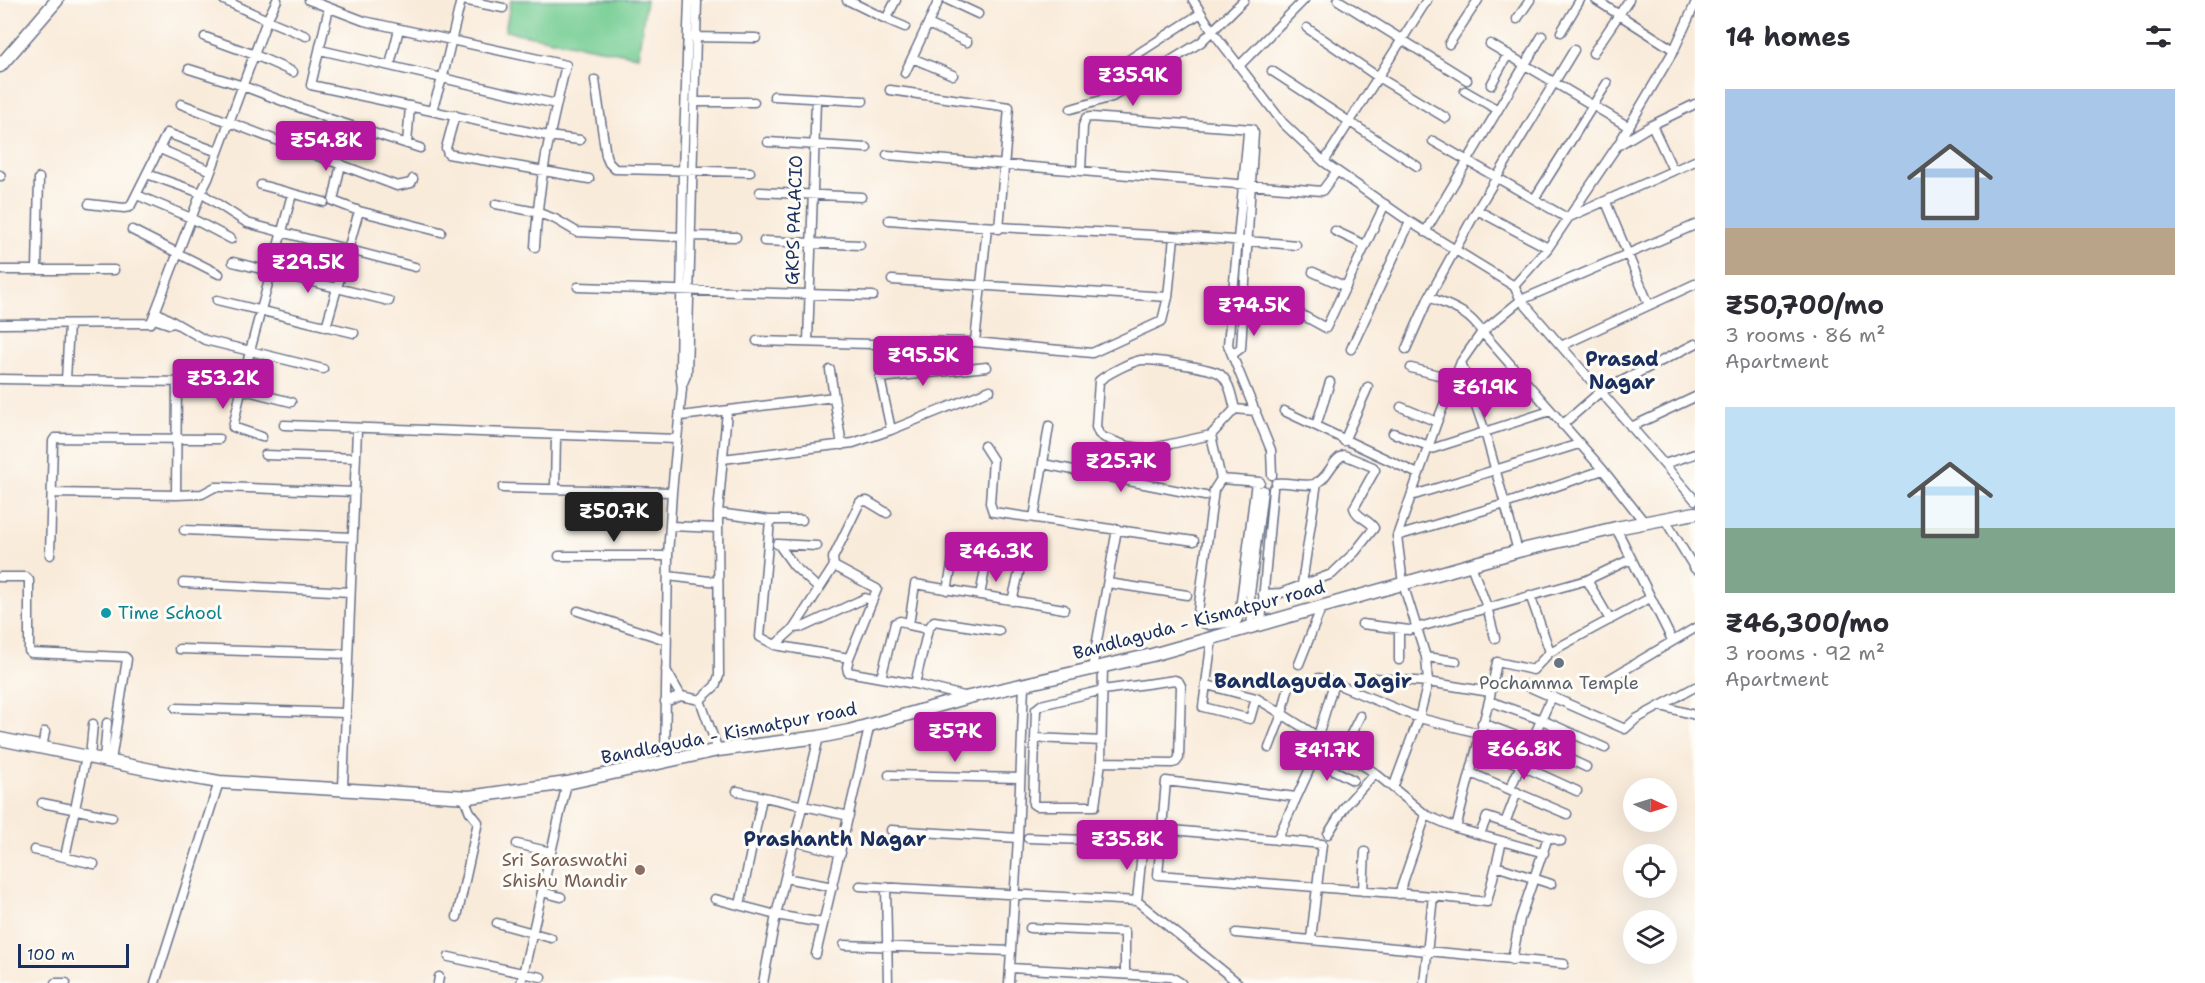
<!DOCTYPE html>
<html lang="en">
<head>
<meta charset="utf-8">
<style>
	:root { --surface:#fff; --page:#f2f2f3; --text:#2b2b33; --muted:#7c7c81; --accent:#b5179e }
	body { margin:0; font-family:"Shantell Sans",sans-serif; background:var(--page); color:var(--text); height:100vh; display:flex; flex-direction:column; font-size:22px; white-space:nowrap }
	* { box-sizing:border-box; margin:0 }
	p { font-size:20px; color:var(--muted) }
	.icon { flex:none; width:33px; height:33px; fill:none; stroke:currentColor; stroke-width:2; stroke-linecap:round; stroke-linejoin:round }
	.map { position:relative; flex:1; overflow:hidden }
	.drawer { display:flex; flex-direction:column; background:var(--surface); width:510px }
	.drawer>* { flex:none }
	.needle { width:39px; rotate:94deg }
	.controls { position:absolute; left:1623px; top:778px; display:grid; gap:12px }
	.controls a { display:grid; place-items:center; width:54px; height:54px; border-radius:50%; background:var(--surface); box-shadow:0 6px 24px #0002; font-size:30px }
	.scale { position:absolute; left:18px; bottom:15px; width:111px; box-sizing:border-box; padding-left:6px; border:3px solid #1b2f5e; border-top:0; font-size:16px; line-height:21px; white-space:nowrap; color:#1b2f5e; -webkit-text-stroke:4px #fdfcf7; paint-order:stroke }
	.price { position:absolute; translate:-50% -51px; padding:0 14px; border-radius:6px; background:var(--accent); color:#fff; font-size:20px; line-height:39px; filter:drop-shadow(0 2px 3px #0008) }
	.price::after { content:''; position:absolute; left:50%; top:36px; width:18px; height:14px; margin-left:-9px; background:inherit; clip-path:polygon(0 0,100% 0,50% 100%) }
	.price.selected { background:#222; color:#fff }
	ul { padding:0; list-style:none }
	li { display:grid; align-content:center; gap:12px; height:318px; padding:0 30px }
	li span { display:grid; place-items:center; height:186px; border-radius:0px; color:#555 }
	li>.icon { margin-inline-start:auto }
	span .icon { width:108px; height:108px; fill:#fffc; stroke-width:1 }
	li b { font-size:26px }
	h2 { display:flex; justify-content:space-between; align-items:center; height:72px; padding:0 30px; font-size:26px }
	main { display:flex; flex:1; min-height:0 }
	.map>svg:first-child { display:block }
</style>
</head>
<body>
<main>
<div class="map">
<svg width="1695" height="983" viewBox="0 0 1695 983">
	<rect width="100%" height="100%" fill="#fdfcf7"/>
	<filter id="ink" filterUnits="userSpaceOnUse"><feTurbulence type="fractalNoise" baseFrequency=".0167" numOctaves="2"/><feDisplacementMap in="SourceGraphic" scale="12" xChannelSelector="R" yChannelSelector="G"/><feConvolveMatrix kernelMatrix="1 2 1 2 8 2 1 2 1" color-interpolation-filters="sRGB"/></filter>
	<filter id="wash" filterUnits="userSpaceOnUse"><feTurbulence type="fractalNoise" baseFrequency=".008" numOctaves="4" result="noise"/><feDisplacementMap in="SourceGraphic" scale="24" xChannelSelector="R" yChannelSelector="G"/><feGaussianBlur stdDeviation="1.35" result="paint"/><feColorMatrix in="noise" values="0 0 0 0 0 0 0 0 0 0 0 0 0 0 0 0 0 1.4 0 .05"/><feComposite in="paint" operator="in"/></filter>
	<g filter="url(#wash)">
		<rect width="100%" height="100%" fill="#f9ebda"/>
		<!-- green -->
		<path fill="#77ce94" stroke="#497e79" stroke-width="1.5" d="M 511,0 L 646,0 L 638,56 L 505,31 Z"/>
	</g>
	<g filter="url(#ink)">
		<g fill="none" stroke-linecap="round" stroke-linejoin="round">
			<defs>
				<path id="street" d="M 277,0 L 267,20 L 306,36
					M 309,0 L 364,21 L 566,65 C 551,126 538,184 535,247
					M 463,0 L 503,8
					M 847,0 L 886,19 L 896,0
					M 948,0 L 978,14
					M 1193,0 L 1213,32 L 1283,123 L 1324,162 L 1410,222 L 1514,286
					M 1338,0 L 1467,80
					M 1596,0 L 1674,50
					M 329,8 L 311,85 L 548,136 L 580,140
					M 886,19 L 905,27
					M 1517,19 L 1530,0
					M 928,24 L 967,42
					M 1307,28 L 1378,77 L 1446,118
					M 1561,32 L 1580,0
					M 205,37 L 255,55 L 293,72
					M 690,37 L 756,38
					M 1449,44 L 1478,0
					M 1490,44 L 1629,127
					M 320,50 L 556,104
					M 1593,53 L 1629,0
					M 912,58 L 953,75
					M 390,65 L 399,29
					M 1239,66 L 1304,0
					M 189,69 L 243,86 L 330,119 L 420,148
					M 1272,71 L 1417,166
					M 905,73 L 939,0
					M 1105,75 L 1201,13
					M 595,80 L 606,156 L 609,163 L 615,169 L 750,172
					M 1491,85 L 1508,54
					M 890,90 L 1009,107 L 999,229
					M 1465,91 L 1498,110
					M 774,96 L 863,101
					M 695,102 L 754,102
					M 181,104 L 397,186 L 411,183 L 413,179
					M 1071,109 L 1112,97 L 1201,42 L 1244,0
					M 432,110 L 443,76 L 461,0
					M 455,115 L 446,148 L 448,154 L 589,179
					M 1652,125 L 1673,170
					M 1433,141 L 1567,218 L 1695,161
					M 768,142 L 867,148
					M 1619,143 L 1674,50 L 1695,4
					M 407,144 L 410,106
					M 160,149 L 211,171
					M 318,155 L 330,119
					M 887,155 L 1322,191 L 1337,171
					M 1324,162 L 1427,0
					M 341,164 L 333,201 L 359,211 L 441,232
					M 1081,171 L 1083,126 L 1086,118 L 1091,117 L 1252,129
					M 147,174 L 201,193 L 208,179 L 267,20 L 224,0
					M 0,175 L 1,176
					M 261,185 L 324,202
					M 760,192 L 861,197
					M 137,195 L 191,218 L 231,239
					M 1535,198 L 1607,83
					M 1606,202 L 1649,305
					M 89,204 L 124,208 L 130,207 L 167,133 L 218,152
					M 496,204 L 536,212 L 555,219 L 577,232 L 682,237
					M 1477,210 L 1574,50
					M 889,220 C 1024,231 1160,232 1296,245
					M 1695,225 L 1521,300 L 1695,500
					M 132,230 L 219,274
					M 1335,231 L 1365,245
					M 1425,232 L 1542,36
					M 691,236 L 736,237
					M 764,241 L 860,245
					M 233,262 L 389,301
					M 0,270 L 114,270
					M 37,270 L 39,178
					M 1313,272 L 1346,287
					M 892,280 L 1168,297 L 1174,237
					M 578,287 L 873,296
					M 1429,297 C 1452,307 1468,311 1482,332 L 1603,470 L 1645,523
					M 217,300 L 354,333
					M 1243,304 L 1271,307
					M 1291,309 L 1326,328 L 1385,204
					M 156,312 L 205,340 L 250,351 L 292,194
					M 154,319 L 169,324 L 174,323
					M 0,324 L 151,323 L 201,193 L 247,223 L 415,267
					M 326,327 L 359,211
					M 757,341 L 872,344
					M 903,341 L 975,342 L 1092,353 L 1162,321 L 1168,297
					M 808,342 L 816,100
					M 975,342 L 987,228
					M 1561,346 L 1695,284
					M 1351,349 L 1410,222
					M 1406,349 L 1429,297 L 1477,210 L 1548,248
					M 1233,354 L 1241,348 L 1254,133 L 1252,129 L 1248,133 L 1228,345 L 1271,450 L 1272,475
					M 1461,362 L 1485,432 L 1518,551
					M 1411,368 L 1454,379
					M 830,370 L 834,397
					M 193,377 L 291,402
					M 0,379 L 183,382
					M 66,380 L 69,324
					M 683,383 L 687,373 L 697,0
					M 1401,407 L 1437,422
					M 1284,411 L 1418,474
					M 681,416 L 834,397 L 842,445
					M 284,425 L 677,439
					M 1562,425 L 1600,392 L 1695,344
					M 1316,426 L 1330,382
					M 1631,427 L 1695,397
					M 891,430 L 880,378 L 987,367
					M 1393,433 L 1429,446
					M 1211,435 L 1235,409
					M 262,437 L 233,427 L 250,351 L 323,369
					M 1344,441 L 1368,387
					M 984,446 L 993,460 L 990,503 L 993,512 L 1194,541
					M 1428,450 L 1550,411
					M 265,455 L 356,458
					M 723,459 L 853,443 L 891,430 L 990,390
					M 1043,464 L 1205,496
					M 1664,464 L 1695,454
					M 1221,479 L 1211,435 L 1148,449 L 1127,446 L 1105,438 L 1099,434 L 1096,427 L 1099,381 C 1107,374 1130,362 1141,360 C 1152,359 1212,368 1220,374 C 1230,382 1232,398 1235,409 L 1256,411
					M 1256,482 L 1239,617 L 1236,622 L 1209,625 L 1200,622 L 1198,612 L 1214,490 L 1221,479 L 1260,482
					M 503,488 L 672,492
					M 555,489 L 556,436
					M 52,493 L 176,495 L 177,381
					M 176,495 L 202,494 L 215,487 L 221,487 L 355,492
					M 1411,496 L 1579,444
					M 718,513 L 770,520 L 802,520
					M 1034,518 L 1049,426
					M 1664,518 L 1695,569
					M 770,520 L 760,637 L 775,645 L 849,658
					M 670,526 L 718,528
					M 1616,528 L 1672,640
					M 184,530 L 352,537
					M 1397,536 L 1505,504 L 1603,470
					M 777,544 L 817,546
					M 779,545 L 794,566 L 819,589
					M 50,555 L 53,441 L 55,438 L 219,439
					M 559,556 L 668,556
					M 1471,565 L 1487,607 L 1495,638
					M 834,566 L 877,589 L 849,658 L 847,667 L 848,672 L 915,684 L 968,697
					M 668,576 L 718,582
					M 0,577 L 26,577 L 29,580 L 29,651 L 31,653 L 125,657 L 127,659 L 111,761
					M 1587,580 L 1631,559
					M 183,583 L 350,592
					M 1108,583 L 1187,595
					M 1302,584 L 1317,482
					M 947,590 L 953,560
					M 1263,594 L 1281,593 L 1332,574 L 1355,552 L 1374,528 C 1369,519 1357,518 1354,508 L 1375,470 L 1373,467 L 1344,455 C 1331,460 1328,480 1314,484 C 1302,487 1288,481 1276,483
					M 980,595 L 986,565
					M 1530,595 L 1550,652
					M 1012,601 L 1019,573
					M 578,611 L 666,640
					M 1261,623 L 1273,489
					M 1362,624 L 1409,630 L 1587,580 L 1610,620
					M 1252,626 L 1250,594 L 1263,490
					M 794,628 L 803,627 L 859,601 L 865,598 L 872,601
					M 928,629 L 934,621 L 999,631
					M 1212,638 L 1203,707 L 1250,719 L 1256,698
					M 775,645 L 794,628 L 834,566 L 833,558 L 860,502 L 867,501 L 887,513
					M 179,649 L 348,654
					M 1426,657 L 1456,661
					M 1399,660 L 1399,629
					M 1299,664 L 1322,606
					M 1092,669 L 1117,529
					M 881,678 L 895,623 L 900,621 L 908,623
					M 1375,678 L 1428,682 L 1490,692
					M 1606,681 L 1695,628
					M 1334,683 L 1419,718 L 1479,733
					M 915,684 L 928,629 L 909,625 L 915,584 L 1064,609
					M 1207,685 L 1256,698 L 1282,714 L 1375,773 L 1426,815 L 1456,828 L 1544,853
					M 1525,685 L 1625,729 L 1636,719 L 1695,687
					M 681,696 L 700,700
					M 1489,701 L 1542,720 L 1605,748
					M 665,702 L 681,696 L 666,670
					M 1661,706 L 1695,715
					M 176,708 L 346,713
					M 1482,723 L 1532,742 L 1586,767
					M 1318,736 L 1334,683 L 1319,678
					M 1035,738 L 1102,741
					M 42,748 L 45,732
					M 1269,748 L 1282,714 L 1289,686
					M 1477,748 L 1520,765 L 1577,791
					M 718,750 L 700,700 L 715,686 L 719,676 L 718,513 L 727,411
					M 1342,752 L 1360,716
					M 90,757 L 93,724
					M 104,760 L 107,723
					M 1314,760 L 1353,780
					M 665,761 L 668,556 L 672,492 L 682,388 L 680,372 L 683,171 L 689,0
					M 1101,762 L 1095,806 L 1036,806 L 1033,804 L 1036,709 L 1041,705 L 1103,690 L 1175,680 L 1179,682 L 1181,686 L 1179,758 L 1176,762 L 1172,763 L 1101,762 L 1103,666
					M 1471,773 L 1567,814
					M 889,775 L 1020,778
					M 343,788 L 357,429
					M 1393,788 L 1419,718 L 1428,682 L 1426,657 L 1403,584 L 1397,536 L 1437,422 L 1461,362 L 1482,332 L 1521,300 L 1514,286 L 1548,248 L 1617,146 L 1652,125 L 1695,104
					M 1510,789 L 1552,696
					M 737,791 L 849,816
					M 1296,797 L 1166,781 L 1158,875 L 1433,896 L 1487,902 L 1502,841
					M 42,803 L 112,817
					M 1505,823 L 1517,792
					M 1456,828 L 1489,701 L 1497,662 L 1533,670 L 1550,652 L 1650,598
					M 1162,829 L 1322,844 L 1311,939
					M 891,830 L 1018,838
					M 1328,834 L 1346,805 L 1375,773
					M 1480,834 L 1487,817 L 1561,841
					M 1028,838 L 1143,842 L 1137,901
					M 1277,840 L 1323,740
					M 794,841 L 841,853
					M 517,844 L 551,852
					M 34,850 L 94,864
					M 65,857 L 86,756
					M 1496,866 L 1551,884
					M 785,878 L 833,887
					M 860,886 L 1137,901 L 1238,983
					M 886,887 L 888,983
					M 1363,891 L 1365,852
					M 542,892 L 561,897
					M 1399,894 L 1426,815
					M 715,899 L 776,915 L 823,923
					M 740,905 L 762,798
					M 457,917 L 478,822 L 470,812 L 463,796
					M 497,923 L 551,938
					M 1030,928 L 1125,932 L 1125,973
					M 1236,933 L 1564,964
					M 844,945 L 1011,951
					M 816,954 L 870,724
					M 449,957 L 541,977
					M 1512,960 L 1520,919 L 1548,837
					M 1010,968 L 1171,977 L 1181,983
					M 55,983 L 66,983
					M 155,983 L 219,782
					M 438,983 L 439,977
					M 521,983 L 567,783
					M 763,983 L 776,915 L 819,737
					M 1009,983 L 1018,838 L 1024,685
					M 1424,983 L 1433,896"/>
				<path id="secondary" d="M 0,66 L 57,0
					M 0,739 L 156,771 L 219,782 L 469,797 L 567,783 L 718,750 L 819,737 L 849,731 L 969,697 L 1152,655 L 1518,551 L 1616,528 L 1695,513"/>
			</defs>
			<!-- street casing -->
			<use href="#street" stroke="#697189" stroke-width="11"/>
			<!-- secondary casing -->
			<use href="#secondary" stroke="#697189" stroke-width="15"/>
			<!-- street -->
			<use href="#street" stroke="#fff" stroke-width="8"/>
			<!-- secondary -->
			<use href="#secondary" stroke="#fff" stroke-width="12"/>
		</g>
	</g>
	<!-- markers -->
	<circle fill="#0f9aa8" stroke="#fdfcf7" stroke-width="2" cx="106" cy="613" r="6"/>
	<circle fill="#6b7280" stroke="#fdfcf7" stroke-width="2" cx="1559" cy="663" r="6"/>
	<circle fill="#8d6e63" stroke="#fdfcf7" stroke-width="2" cx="640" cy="870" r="6"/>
	<g text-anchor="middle" stroke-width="6" stroke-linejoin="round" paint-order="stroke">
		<!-- street labels -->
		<g font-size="18" fill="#1b2f5e" stroke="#fdfcf7">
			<text transform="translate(794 220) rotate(-88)" y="6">GKPS PALACIO</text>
			<text transform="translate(1199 620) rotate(-15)" y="6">Bandlaguda - Kismatpur road</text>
			<text transform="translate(729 733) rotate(-11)" y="6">Bandlaguda - Kismatpur road</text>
		</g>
		<!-- culture labels -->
		<g font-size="18" fill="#0d838f" stroke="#fdfcf7" text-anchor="start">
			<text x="118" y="619">Time School</text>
		</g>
		<!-- worship labels -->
		<g font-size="18" fill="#5b616d" stroke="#fdfcf7">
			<text x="1559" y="689">Pochamma Temple</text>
		</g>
		<!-- education labels -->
		<g font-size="18" fill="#785e54" stroke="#fdfcf7" text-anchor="end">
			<text x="628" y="866">Sri Saraswathi<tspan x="628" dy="21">Shishu Mandir</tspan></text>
		</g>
		<!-- neighbourhood labels -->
		<g font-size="20" font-weight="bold" fill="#1b2f5e" stroke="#fdfcf7">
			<text x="1622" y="366">Prasad<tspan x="1622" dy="23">Nagar</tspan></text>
			<text x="835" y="846">Prashanth Nagar</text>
		</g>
		<!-- quarter labels -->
		<g font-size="21" font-weight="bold" fill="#1b2f5e" stroke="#fdfcf7">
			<text x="1313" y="688">Bandlaguda Jagir</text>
		</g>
	</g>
</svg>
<div class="controls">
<a><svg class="needle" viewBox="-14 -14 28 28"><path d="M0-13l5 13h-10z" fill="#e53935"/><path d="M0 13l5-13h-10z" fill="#7c7c81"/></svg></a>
<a><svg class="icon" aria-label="locate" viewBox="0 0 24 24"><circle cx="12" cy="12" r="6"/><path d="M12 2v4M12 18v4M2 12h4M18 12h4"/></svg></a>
<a><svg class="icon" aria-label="layers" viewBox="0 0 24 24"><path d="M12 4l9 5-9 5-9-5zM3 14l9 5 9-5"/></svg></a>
</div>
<div class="scale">100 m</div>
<b class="price" style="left:1133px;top:107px">₹35.9K</b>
<b class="price" style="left:326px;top:172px">₹54.8K</b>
<b class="price" style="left:308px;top:294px">₹29.5K</b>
<b class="price" style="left:1254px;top:337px">₹74.5K</b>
<b class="price" style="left:923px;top:387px">₹95.5K</b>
<b class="price" style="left:223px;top:410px">₹53.2K</b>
<b class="price" style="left:1485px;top:419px">₹61.9K</b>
<b class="price" style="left:1121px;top:493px">₹25.7K</b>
<b class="price selected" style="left:614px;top:543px">₹50.7K</b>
<b class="price" style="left:996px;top:583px">₹46.3K</b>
<b class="price" style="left:955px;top:763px">₹57K</b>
<b class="price" style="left:1524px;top:781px">₹66.8K</b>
<b class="price" style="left:1327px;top:782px">₹41.7K</b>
<b class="price" style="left:1127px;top:871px">₹35.8K</b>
</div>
<section class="drawer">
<h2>14 homes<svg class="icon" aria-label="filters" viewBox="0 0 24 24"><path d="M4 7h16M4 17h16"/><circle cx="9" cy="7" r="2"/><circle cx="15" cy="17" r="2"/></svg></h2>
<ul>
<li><span style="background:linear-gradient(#a9c7e8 75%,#b9a48a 0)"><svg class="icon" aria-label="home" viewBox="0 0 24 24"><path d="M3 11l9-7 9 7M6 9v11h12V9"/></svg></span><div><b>₹50,700/mo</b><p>3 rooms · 86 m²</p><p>Apartment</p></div></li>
<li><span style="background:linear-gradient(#bfe0f5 65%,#7fa58c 0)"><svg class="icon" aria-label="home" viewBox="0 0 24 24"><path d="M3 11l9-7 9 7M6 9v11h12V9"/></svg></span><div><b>₹46,300/mo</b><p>3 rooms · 92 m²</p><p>Apartment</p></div></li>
</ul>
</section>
</main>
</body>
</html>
